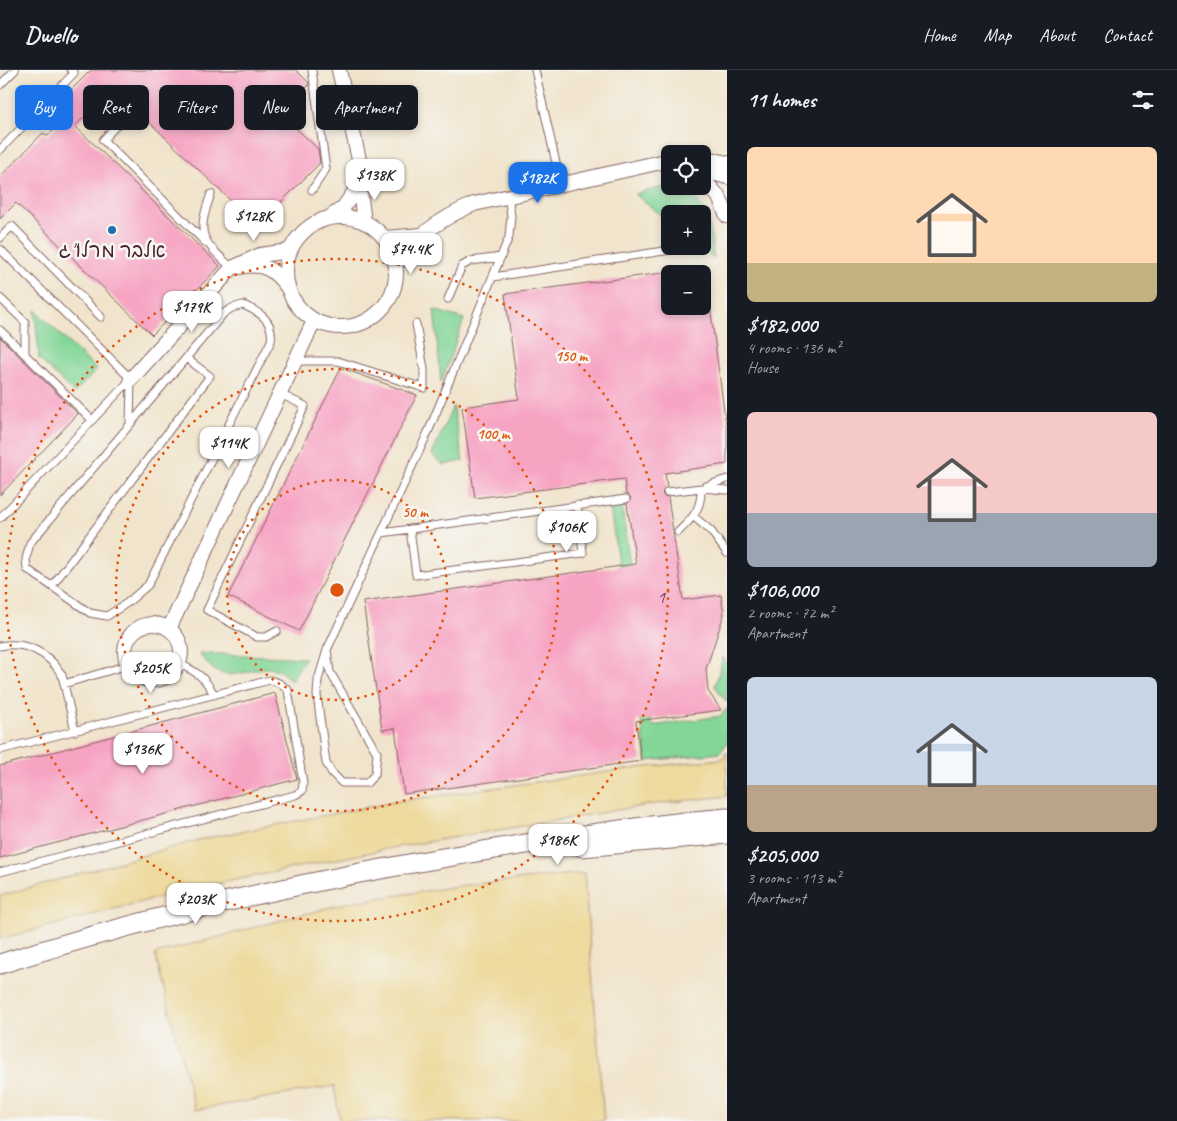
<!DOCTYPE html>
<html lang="en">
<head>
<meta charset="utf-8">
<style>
	:root { --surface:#171b24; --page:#242831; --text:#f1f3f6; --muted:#9ea1a6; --line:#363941; --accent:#1a73e8 }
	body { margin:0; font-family:Caveat,"Playpen Sans Hebrew",sans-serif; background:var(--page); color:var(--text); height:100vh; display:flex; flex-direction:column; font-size:19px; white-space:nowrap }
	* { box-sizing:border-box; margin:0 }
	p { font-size:16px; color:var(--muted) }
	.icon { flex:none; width:28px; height:28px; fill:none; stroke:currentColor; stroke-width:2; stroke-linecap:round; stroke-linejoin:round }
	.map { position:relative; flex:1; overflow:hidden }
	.details { display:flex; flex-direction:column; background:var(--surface); width:450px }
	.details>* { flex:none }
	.top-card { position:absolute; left:15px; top:15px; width:475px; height:45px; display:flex; gap:10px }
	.fabs { position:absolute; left:661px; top:75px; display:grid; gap:10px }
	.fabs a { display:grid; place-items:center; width:50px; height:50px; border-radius:8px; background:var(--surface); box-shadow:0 2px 8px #0003; font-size:25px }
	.price { position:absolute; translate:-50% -42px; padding:0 11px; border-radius:10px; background:#fff; color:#222; font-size:16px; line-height:32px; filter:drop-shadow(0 1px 2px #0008) }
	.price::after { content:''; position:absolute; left:50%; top:30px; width:15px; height:11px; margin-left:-8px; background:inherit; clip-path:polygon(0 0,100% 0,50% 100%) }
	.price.selected { background:var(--accent); color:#fff }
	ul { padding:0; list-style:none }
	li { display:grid; align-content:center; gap:10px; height:265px; padding:0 20px }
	li span { display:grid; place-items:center; height:155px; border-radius:8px; color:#555 }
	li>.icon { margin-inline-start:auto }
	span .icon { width:90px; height:90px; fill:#fffc; stroke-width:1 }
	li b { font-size:21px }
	h2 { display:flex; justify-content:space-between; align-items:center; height:60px; padding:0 20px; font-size:21px }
	.tag { padding:0 18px; border-radius:8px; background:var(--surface); box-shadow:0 2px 8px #0003; font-size:18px; line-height:45px }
	.tag.selected { background:var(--accent); color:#fff }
	header { display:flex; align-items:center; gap:30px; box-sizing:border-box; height:70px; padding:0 25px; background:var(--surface); border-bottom:1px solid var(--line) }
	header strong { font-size:24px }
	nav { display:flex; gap:28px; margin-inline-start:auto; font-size:18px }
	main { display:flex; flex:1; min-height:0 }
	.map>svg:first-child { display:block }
</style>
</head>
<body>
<header>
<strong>Dwello</strong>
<nav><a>Home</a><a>Map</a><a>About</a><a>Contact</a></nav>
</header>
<main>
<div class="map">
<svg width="727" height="1051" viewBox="0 0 727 1051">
	<rect width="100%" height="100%" fill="#f6f6f2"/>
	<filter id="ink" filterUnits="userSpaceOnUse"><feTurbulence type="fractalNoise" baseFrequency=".02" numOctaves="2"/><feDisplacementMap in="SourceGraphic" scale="10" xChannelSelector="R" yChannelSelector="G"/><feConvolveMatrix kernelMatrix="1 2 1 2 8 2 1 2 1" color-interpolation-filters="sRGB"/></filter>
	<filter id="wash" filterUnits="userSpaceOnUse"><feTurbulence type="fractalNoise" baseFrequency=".0096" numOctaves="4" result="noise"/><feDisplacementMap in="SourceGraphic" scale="20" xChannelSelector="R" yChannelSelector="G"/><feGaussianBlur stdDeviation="1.12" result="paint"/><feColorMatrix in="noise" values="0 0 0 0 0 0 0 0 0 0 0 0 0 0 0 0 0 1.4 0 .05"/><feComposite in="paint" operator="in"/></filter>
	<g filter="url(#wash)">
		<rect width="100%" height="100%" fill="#f1e4cc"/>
		<!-- green -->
		<path fill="#83d698" stroke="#667a62" d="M 667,116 C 712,130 708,147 714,189 L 698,176 L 702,176 L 702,144 L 670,144 L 670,153 L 635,124 Z
			M 35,240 L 97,300 L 74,323 L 39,289 Z
			M 434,240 L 464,249 L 441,313 Z
			M 453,336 L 463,391 L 443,395 L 432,385 Z
			M 622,437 L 652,656 L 721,646 L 727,638 L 727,673 L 720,683 L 647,691 L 610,438 Z
			M 199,583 L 305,588 L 291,611 C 288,608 284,603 280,601 C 253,587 228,628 199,583 Z
			M 723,587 L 727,592 L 727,633 L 715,616 Z"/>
		<!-- sand -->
		<path fill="#eeda9e" stroke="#9c7c64" d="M 727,682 L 727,726 L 654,734 L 391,778 L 191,819 L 0,869 L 0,826 L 202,769 L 400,731 L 637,698 L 722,689 Z
			M 584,803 L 604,1051 L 340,1051 L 334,1016 L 195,1040 L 155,884 L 346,833 L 466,815 Z"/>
		<g id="blocks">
			<!-- building -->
			<path fill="#f7a3c2" d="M 91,0 L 296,0 L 308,12 L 309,15 L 281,44 L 318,79 L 320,93 L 257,156 L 114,18 L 75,56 L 220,196 L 152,265 L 16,133 L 0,149 L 0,107 L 43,63 L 48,66 L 67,46 L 56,35 Z
				M 670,202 L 670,236 L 710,236 L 727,363 L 727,394 L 665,403 L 667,417 L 662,422 L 663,426 L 668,427 L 683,530 L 721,525 L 724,544 L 706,599 L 708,621 L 721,640 L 636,651 L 641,691 L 404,724 L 395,658 L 382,660 L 363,532 L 636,494 L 627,434 L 631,428 L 626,424 L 624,409 L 475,428 L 462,337 L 519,329 L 505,224 Z
				M 0,267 L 78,344 L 0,425 Z
				M 341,298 L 417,325 L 299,561 L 228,526 Z
				M 275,623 L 297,709 L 0,788 L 0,696 Z"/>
		</g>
	</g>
	<g filter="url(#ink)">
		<use href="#blocks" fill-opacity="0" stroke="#846463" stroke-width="1"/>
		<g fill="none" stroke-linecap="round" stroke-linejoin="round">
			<defs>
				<path id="service" d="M 535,0 L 561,115
					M 0,15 L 15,0
					M 127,44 L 103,70 L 205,172
					M 0,80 L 74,3 L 71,0
					M 312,120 L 326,99 L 312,0
					M 211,124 C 196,166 201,169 232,198
					M 0,168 L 12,156 L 101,247
					M 0,179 L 131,309 L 130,354
					M 493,207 L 677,179
					M 0,228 L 25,252 L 25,284
					M 448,229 L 462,196 L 471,191 L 501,187
					M 243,235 C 260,242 274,251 271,271 L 148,515 L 127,533 L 107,546 L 90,543 L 27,499 L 26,489 L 30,473 L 224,243 L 232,238 Z
					M 0,260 L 92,350
					M 296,291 L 338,291 L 424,318 L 424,299 L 416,254
					M 706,416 L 727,409
					M 667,422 L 701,418 L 727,420
					M 693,446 L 711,461 L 727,483
					M 0,448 L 131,309
					M 410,459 L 416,505 L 583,483 L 577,435
					M 678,462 C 693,448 702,438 701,418
					M 382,463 L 626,429
					M 52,516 L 210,306 L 186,288
					M 277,561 L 266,567 L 257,567 L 207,540 L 305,336 L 280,324
					M 0,576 C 26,571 49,583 62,605 L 75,661
					M 327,580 L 330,602 L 377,683 L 375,704 L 367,713 L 342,713 L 332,703 L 326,693 L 317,625 L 318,610 L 327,580 L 429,360 L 509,167 L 511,146 L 508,126
					M 179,594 C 196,601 206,608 214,625
					M 64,614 L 128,595
					M 0,680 L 270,610 L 279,613 L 288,620 L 303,713 L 302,721 L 295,725 L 0,802"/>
				<path id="minor" d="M 339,0 L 360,94 L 359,115 L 364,151
					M 702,87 L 727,93
					M 702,100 L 727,107
					M 702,108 L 719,127 L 727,146
					M286 202a55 55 0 1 1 110 0a55 55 0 1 1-110 0Z
					M 330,147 L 343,138 L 359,115
					M 385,168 L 421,165
					M 396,194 C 414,167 444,147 474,134 L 670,90
					M 240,197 C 263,192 274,199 287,217
					M 131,309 L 232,198 L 260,185 L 289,181
					M125 582a28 28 0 1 1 56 0a28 28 0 1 1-56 0Z
					M 169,559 L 314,251"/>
				<path id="secondary" d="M 582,777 L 727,764
					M 0,894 C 157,843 314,809 477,782 C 560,768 643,755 727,748"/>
			</defs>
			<!-- service casing -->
			<use href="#service" stroke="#846463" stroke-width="9"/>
			<!-- minor casing -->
			<use href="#minor" stroke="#846463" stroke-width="16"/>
			<!-- secondary casing -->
			<use href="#secondary" stroke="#846463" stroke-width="21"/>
			<!-- service -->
			<use href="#service" stroke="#fff" stroke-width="7"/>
			<!-- minor -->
			<use href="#minor" stroke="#fff" stroke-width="14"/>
			<!-- secondary -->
			<use href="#secondary" stroke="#fff" stroke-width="19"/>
		</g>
	</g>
	<!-- distance rings -->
	<g fill="none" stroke="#e0560e" stroke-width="2.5" stroke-dasharray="2.5 5">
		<circle cx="337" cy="520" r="110"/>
		<circle cx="337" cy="520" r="221"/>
		<circle cx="337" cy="520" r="331"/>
	</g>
	<!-- markers -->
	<circle fill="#1f6fb2" stroke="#f6f6f2" stroke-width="2" cx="112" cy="160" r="5"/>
	<g text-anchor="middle" stroke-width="5" stroke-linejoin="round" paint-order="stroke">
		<!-- number labels -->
		<g font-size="18" fill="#754051">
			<text x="661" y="533">1</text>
		</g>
		<!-- poi labels -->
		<g font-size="20" fill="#4a1f2b" stroke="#f6f6f2">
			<text x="112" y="187">אלבר מרלו"ג</text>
		</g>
	</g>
	<circle cx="337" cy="520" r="8" fill="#e0560e" stroke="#f6f6f2" stroke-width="2.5"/>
	<g font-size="15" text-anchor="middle" font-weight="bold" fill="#e0560e" stroke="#f6f6f2" stroke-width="5" stroke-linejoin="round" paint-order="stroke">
		<text x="571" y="291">150 m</text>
		<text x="493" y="369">100 m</text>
		<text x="415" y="447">50 m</text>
	</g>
</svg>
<div class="fabs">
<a><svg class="icon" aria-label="locate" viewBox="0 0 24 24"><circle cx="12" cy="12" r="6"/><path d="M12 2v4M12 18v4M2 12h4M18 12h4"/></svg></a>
<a>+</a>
<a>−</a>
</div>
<b class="price" style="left:375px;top:131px">$138K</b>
<b class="price selected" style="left:538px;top:134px">$182K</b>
<b class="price" style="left:254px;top:172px">$128K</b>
<b class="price" style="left:411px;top:205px">$74.4K</b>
<b class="price" style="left:192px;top:263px">$179K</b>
<b class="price" style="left:229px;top:399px">$114K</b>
<b class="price" style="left:567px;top:483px">$106K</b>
<b class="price" style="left:151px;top:624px">$205K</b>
<b class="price" style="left:143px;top:705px">$136K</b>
<b class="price" style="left:558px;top:796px">$186K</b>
<b class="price" style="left:196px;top:855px">$203K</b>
<div class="top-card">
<a class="tag selected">Buy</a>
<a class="tag">Rent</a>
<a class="tag">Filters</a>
<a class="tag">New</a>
<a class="tag">Apartment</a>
</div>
</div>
<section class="details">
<h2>11 homes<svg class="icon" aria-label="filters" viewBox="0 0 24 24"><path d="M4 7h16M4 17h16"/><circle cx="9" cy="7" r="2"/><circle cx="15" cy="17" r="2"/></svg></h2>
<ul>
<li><span style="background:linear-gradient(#ffd9b3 75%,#c2b280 0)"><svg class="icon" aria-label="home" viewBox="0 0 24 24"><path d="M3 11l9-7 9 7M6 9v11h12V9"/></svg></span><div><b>$182,000</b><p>4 rooms · 136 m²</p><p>House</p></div></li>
<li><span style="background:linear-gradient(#f6c9c9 65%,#9aa5b1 0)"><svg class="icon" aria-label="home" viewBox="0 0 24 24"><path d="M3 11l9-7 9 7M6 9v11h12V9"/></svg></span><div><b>$106,000</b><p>2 rooms · 72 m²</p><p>Apartment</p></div></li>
<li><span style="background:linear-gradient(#c9d6e8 70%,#b9a48a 0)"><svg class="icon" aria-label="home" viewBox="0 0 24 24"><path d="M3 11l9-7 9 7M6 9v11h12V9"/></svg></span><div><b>$205,000</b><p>3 rooms · 113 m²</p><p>Apartment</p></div></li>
</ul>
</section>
</main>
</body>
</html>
